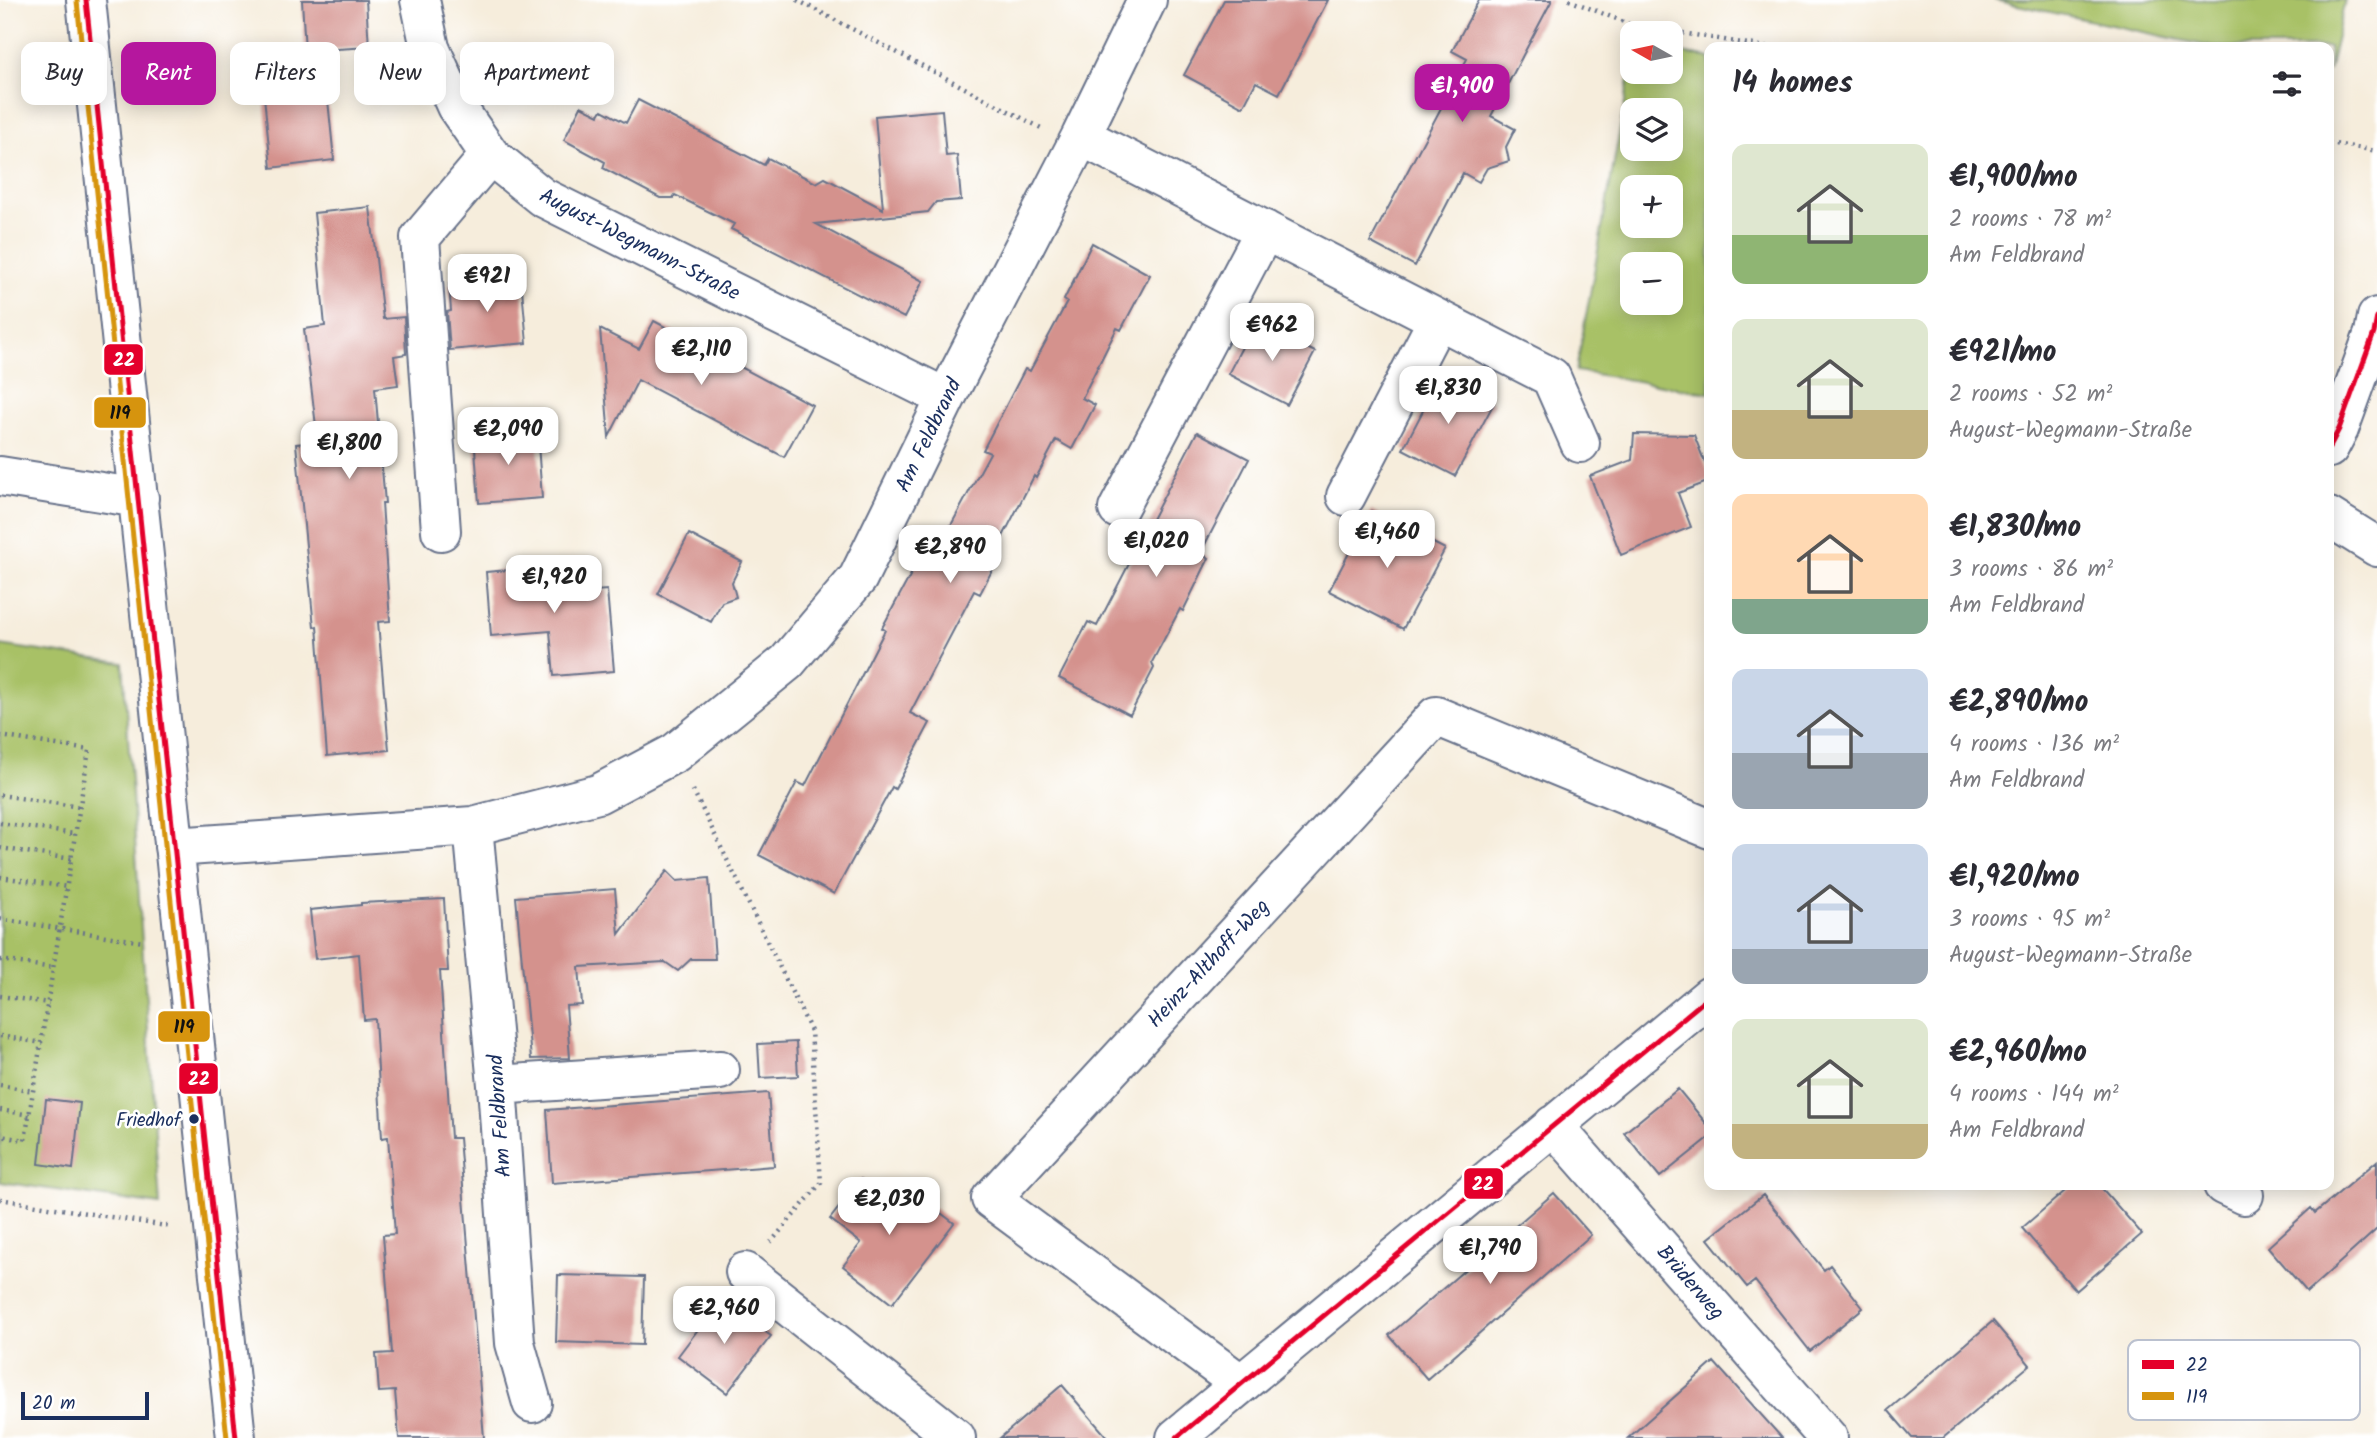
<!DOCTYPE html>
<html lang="en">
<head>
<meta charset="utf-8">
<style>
	:root { --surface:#fff; --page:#f7f7f7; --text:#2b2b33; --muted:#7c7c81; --accent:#b5179e }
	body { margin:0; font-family:Kalam,sans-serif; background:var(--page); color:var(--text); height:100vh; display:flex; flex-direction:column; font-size:26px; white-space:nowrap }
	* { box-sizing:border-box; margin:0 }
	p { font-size:23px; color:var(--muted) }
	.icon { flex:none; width:38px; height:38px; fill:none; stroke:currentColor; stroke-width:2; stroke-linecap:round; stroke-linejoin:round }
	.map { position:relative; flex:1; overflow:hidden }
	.sheet { position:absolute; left:1704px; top:42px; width:630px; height:1148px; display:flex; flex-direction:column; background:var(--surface); border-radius:14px; box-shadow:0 4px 18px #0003 }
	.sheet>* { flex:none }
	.hud { position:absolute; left:21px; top:42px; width:665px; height:63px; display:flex; gap:14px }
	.needle { width:46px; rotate:279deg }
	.tools { position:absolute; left:1620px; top:21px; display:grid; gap:14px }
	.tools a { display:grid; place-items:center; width:63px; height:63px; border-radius:14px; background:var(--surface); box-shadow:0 4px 18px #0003; font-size:35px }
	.scale { position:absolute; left:21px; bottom:18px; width:128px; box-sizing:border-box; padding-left:7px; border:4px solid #1b2f5e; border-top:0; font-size:19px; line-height:24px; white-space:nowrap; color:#1b2f5e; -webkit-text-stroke:5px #fff; paint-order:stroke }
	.price { position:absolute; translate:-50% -60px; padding:0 16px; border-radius:14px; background:#fff; color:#222; font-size:23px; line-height:46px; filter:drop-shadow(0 2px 4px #0008) }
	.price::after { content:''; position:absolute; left:50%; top:42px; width:21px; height:16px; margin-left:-10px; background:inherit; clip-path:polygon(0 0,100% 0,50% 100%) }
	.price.on { background:var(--accent); color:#fff }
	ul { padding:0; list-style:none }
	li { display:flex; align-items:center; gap:21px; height:175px; padding:0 28px }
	li span { display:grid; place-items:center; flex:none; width:196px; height:140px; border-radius:14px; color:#555 }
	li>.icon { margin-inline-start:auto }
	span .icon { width:84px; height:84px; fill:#fffc; stroke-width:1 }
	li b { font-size:30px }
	h2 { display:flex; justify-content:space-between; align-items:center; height:84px; padding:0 28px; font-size:30px }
	.tag { padding:0 24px; border-radius:14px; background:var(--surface); box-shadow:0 4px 18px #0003; font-size:24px; line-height:63px }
	.tag.on { background:var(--accent); color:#fff }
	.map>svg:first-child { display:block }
</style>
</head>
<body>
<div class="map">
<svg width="2377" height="1438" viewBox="0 0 2377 1438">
	<rect width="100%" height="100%" fill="#fff"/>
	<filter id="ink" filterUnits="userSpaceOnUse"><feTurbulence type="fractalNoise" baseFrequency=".0143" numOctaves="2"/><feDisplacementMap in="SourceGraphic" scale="14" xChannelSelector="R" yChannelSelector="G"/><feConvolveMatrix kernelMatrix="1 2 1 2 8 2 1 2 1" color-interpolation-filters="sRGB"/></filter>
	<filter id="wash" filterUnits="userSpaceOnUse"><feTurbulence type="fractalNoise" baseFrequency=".00686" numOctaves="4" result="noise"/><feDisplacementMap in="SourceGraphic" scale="28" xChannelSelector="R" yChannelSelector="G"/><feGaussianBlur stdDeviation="1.57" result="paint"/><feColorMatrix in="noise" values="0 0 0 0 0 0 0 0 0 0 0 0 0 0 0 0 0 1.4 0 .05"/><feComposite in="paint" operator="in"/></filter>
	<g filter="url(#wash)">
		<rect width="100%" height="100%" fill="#f6eddc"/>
		<!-- green -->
		<path fill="#a8c166" stroke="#627862" stroke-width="2" fill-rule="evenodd" d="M 1994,0 L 2345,0 L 2329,71 L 2329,47 L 2213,47 Z
			M 1671,51 L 1710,58 L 1710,393 L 1576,371 L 1633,58 L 1633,72 L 1671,72 ZM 1633,110 L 1671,110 L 1671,149 L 1633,149 ZM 1671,187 L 1671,226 L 1633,226 L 1633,187 ZM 1633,264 L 1671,264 L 1671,303 L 1633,303 Z
			M 0,645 L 123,663 L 160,1205 L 0,1182 Z"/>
		<g id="blocks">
			<!-- building -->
			<path fill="#d4928d" d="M 302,0 L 366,0 L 369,47 L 305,51 Z
				M 1224,0 L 1328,0 L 1279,94 L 1256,82 L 1243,107 L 1184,75 Z
				M 1479,0 L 1552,0 L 1491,116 L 1515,129 L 1506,147 L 1509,161 L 1487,168 L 1479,182 L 1463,173 L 1415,266 L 1370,242 L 1467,59 L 1452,51 Z
				M 327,90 L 334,160 L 271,168 L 264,96 Z
				M 638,100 L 764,165 L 768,158 L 816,183 L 825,178 L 883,209 L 875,116 L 942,110 L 946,156 L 957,155 L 961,200 L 936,202 L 928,212 L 816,224 L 923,281 L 904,318 L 731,229 L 734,224 L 675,195 L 673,198 L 660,198 L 603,168 L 605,162 L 564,140 L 581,106 L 599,115 L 602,110 L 626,123 Z
				M 370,207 L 383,319 L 404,317 L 406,354 L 394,356 L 398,385 L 375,388 L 385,503 L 382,503 L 390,621 L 378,622 L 389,750 L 327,756 L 317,626 L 314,627 L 296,444 L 318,442 L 304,329 L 325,326 L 314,213 Z
				M 1092,243 L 1150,275 L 1121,330 L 1117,328 L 1082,398 L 1095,405 L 1072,449 L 1056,440 L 1036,478 L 1034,476 L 996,550 L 1001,553 L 980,594 L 974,591 L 910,713 L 930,723 L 895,789 L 892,787 L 834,894 L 759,855 L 797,782 L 805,786 L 885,630 L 882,628 L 918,561 L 929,566 L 990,453 L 983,450 L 1025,369 L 1030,371 L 1067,302 L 1064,300 Z
				M 521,278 L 527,343 L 450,350 L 447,312 L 451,311 L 449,284 Z
				M 654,321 L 812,405 L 784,457 L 638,380 L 609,437 L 600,329 L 639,349 Z
				M 1255,322 L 1276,332 L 1290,328 L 1293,341 L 1315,352 L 1287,405 L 1228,374 Z
				M 1441,376 L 1494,403 L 1455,476 L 1403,449 Z
				M 537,431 L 542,498 L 479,503 L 474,435 Z
				M 1197,432 L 1249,459 L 1200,554 L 1209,558 L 1183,611 L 1180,609 L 1152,662 L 1154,668 L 1130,715 L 1059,678 L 1088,622 L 1097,626 Z
				M 1634,434 L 1694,435 L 1710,476 L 1710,481 L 1678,493 L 1691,527 L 1621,555 L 1590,476 L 1632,460 Z
				M 1371,511 L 1445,549 L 1403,629 L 1329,591 Z
				M 689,534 L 742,562 L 732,582 L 736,597 L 722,602 L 711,622 L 658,594 Z
				M 578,564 L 581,592 L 607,590 L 614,671 L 554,676 L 550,631 L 491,636 L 486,572 Z
				M 667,871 L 677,881 L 709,878 L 715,959 L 691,959 L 678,971 L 665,962 L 579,967 L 582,1005 L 566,1006 L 570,1058 L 531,1059 L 516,897 L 615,889 L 619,934 Z
				M 444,899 L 448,971 L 440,971 L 451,1138 L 459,1138 L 484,1438 L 399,1438 L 395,1391 L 379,1392 L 376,1354 L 392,1353 L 383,1235 L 395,1234 L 388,1137 L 382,1138 L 375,1019 L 364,1020 L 359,954 L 315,959 L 310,910 L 361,905 L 361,903 Z
				M 796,1042 L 798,1076 L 760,1078 L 758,1044 Z
				M 1678,1089 L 1710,1128 L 1710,1137 L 1660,1177 L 1624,1133 Z
				M 768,1093 L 774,1166 L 552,1183 L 547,1110 Z
				M 46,1099 L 80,1103 L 73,1169 L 39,1164 Z
				M 2377,1161 L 2377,1229 L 2307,1292 L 2268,1247 L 2311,1208 L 2315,1213 Z
				M 861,1179 L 893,1202 L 905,1186 L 954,1223 L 892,1304 L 843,1266 L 861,1243 L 830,1219 Z
				M 2072,1185 L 2099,1185 L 2142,1234 L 2076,1291 L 2022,1228 Z
				M 1554,1193 L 1591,1235 L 1427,1379 L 1389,1335 Z
				M 1763,1195 L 1824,1270 L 1830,1265 L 1863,1308 L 1810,1351 L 1755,1281 L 1747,1287 L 1708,1239 Z
				M 558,1275 L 644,1277 L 642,1345 L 556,1342 Z
				M 721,1299 L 771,1336 L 727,1393 L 678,1356 Z
				M 1993,1321 L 2030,1365 L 1943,1438 L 1912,1438 L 1888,1410 Z
				M 1714,1362 L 1782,1438 L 1628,1438 Z
				M 1062,1385 L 1108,1438 L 1000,1438 Z"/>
		</g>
	</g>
	<g filter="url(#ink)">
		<use href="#blocks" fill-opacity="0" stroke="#68728a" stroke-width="2"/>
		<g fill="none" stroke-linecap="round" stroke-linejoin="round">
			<defs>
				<path id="minor" d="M 86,0 L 236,1438
					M 420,0 L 430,48 L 456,106 L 490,155 L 542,197 L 946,398
					M 1081,136 L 1551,377 L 1580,443
					M 2329,448 L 2339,429 L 2374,333 L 2377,317
					M 0,476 L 139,498
					M 1346,496 L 1438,319
					M 1118,509 L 1265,230
					M 2329,517 L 2377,547
					M 441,531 L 420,238 L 490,155
					M 473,826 L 497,1085 L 515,1343 L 532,1403
					M 174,847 L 473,826 L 598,794 L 675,753 L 787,662 L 858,578 L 946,398 L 1081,136 L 1147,0
					M 497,1085 L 720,1070
					M 1553,1125 L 1828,1438
					M 2223,1185 L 2244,1195
					M 745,1272 L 956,1438
					M 1241,1384 L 991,1199 L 1436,716 L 1710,829
					M 1176,1438 L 1710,996"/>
			</defs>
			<!-- minor casing -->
			<use href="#minor" stroke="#68728a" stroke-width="42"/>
			<!-- path -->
			<path stroke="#68728a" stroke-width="4.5" stroke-dasharray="2 5" stroke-linecap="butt" d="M 797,0 L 1041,128
				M 1569,0 L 1629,24 L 1766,47
				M 2329,143 L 2377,151
				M 0,736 L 89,750 L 25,1140 L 0,1136
				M 693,790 L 811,1031 L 821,1183 L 771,1242
				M 0,795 L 80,807
				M 0,823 L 75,834
				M 0,848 L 72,859
				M 0,877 L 68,887
				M 0,919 L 143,942
				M 0,960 L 54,968
				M 0,996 L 49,1003
				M 0,1036 L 42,1043
				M 0,1085 L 33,1091
				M 0,1110 L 30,1115
				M 0,1199 L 172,1227"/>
			<!-- minor -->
			<use href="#minor" stroke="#fff" stroke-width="38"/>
			<defs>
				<path id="bus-1" d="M 86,0 L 236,1438
					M 2329,448 L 2339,429 L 2374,333 L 2377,317
					M 1176,1438 L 1710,996"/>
				<path id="bus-2" d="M 77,1 L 227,1438"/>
			</defs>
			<!-- bus-1 casing -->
			<use href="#bus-1" stroke="#fff" stroke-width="10"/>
			<!-- bus-2 casing -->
			<use href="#bus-2" stroke="#fff" stroke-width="10"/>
			<!-- bus-1 -->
			<use href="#bus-1" stroke="#e4002b" stroke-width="5"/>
			<!-- bus-2 -->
			<use href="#bus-2" stroke="#d6940e" stroke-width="5"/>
		</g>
	</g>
	<!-- markers -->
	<circle fill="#1b2f5e" stroke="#fff" stroke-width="2.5" cx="194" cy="1119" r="6"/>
	<g text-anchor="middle" stroke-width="5" stroke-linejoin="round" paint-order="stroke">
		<!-- bus labels -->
		<g font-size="19" fill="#1b2f5e" stroke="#fff" text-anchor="end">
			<text x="181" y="1126">Friedhof</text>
		</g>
		<!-- street labels -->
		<g font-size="21" fill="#1b2f5e" stroke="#fff">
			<text transform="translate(640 244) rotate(27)" y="7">August-Wegmann-Straße</text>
			<text transform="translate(928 435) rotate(-64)" y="7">Am Feldbrand</text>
			<text transform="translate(1208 963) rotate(-47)" y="7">Heinz-Althoff-Weg</text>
			<text transform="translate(499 1116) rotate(-94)" y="7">Am Feldbrand</text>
			<text transform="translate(1691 1282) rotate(49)" y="7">Brüderweg</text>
		</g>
	</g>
	<!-- legend -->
	<rect x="2128" y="1340" width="232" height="80" rx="10" fill="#fff" stroke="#bbc1cf" stroke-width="2"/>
	<rect x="2142" y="1360" width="32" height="9" fill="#e4002b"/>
	<rect x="2142" y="1392" width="32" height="8" fill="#d6940e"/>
	<g font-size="19" fill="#1b2f5e">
		<text x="2186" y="1371">22</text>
		<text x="2186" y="1403">119</text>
	</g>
	<g stroke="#fff" stroke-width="2.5">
		<rect x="103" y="343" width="41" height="33" rx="7" fill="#e4002b"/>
		<rect x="93" y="396" width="54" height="33" rx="7" fill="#d6940e"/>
		<rect x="157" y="1010" width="54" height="33" rx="7" fill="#d6940e"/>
		<rect x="178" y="1062" width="41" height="33" rx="7" fill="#e4002b"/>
		<rect x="1463" y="1167" width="41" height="33" rx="7" fill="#e4002b"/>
	</g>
	<g font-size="19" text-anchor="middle" font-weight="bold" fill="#fff">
		<text x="124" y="366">22</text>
		<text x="199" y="1085">22</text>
		<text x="1483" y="1190">22</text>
	</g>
	<g font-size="19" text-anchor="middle" font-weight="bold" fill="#111">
		<text x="120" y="419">119</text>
		<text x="184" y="1033">119</text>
	</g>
</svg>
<div class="tools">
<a><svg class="needle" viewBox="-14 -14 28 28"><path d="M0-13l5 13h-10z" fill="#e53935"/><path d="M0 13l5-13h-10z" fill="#7c7c81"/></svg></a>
<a><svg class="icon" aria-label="layers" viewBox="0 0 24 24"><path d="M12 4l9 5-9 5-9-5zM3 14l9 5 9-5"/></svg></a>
<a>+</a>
<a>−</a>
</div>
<div class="scale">20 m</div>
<b class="price on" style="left:1462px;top:124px">€1,900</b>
<b class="price" style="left:487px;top:314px">€921</b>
<b class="price" style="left:1272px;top:363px">€962</b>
<b class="price" style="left:701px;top:387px">€2,110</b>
<b class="price" style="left:1448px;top:426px">€1,830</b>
<b class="price" style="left:508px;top:467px">€2,090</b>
<b class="price" style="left:349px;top:481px">€1,800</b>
<b class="price" style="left:1387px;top:570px">€1,460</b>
<b class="price" style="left:1156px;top:579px">€1,020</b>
<b class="price" style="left:950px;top:585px">€2,890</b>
<b class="price" style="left:554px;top:615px">€1,920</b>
<b class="price" style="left:889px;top:1237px">€2,030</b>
<b class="price" style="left:1490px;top:1286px">€1,790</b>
<b class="price" style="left:724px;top:1346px">€2,960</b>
<div class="hud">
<a class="tag">Buy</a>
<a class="tag on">Rent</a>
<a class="tag">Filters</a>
<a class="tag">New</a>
<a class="tag">Apartment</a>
</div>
<section class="sheet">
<h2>14 homes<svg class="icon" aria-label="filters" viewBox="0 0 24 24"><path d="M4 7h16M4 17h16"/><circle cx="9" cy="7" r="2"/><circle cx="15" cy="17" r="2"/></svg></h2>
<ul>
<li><span style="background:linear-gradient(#dfe7d0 65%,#8fb573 0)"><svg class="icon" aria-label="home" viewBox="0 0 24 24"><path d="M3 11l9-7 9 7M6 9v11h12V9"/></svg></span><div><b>€1,900/mo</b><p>2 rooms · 78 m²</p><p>Am Feldbrand</p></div></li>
<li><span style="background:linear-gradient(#dfe7d0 65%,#c2b280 0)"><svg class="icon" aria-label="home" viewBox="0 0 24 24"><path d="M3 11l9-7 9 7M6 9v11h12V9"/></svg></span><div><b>€921/mo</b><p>2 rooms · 52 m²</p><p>August-Wegmann-Straße</p></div></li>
<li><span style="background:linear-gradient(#ffd9b3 75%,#7fa58c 0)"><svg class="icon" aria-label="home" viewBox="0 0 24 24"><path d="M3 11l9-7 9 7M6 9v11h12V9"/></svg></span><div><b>€1,830/mo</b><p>3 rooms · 86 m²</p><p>Am Feldbrand</p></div></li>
<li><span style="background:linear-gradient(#c9d6e8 60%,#9aa5b1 0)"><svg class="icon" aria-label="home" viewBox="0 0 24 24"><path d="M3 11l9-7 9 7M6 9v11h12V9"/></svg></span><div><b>€2,890/mo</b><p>4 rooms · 136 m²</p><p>Am Feldbrand</p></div></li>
<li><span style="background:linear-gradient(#c9d6e8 75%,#9aa5b1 0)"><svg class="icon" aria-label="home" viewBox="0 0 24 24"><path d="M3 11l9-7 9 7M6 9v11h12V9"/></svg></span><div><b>€1,920/mo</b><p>3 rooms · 95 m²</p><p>August-Wegmann-Straße</p></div></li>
<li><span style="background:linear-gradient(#dfe7d0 75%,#c2b280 0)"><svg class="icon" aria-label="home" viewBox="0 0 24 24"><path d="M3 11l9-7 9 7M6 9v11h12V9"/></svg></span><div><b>€2,960/mo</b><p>4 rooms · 144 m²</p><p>Am Feldbrand</p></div></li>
</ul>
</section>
</div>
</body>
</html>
